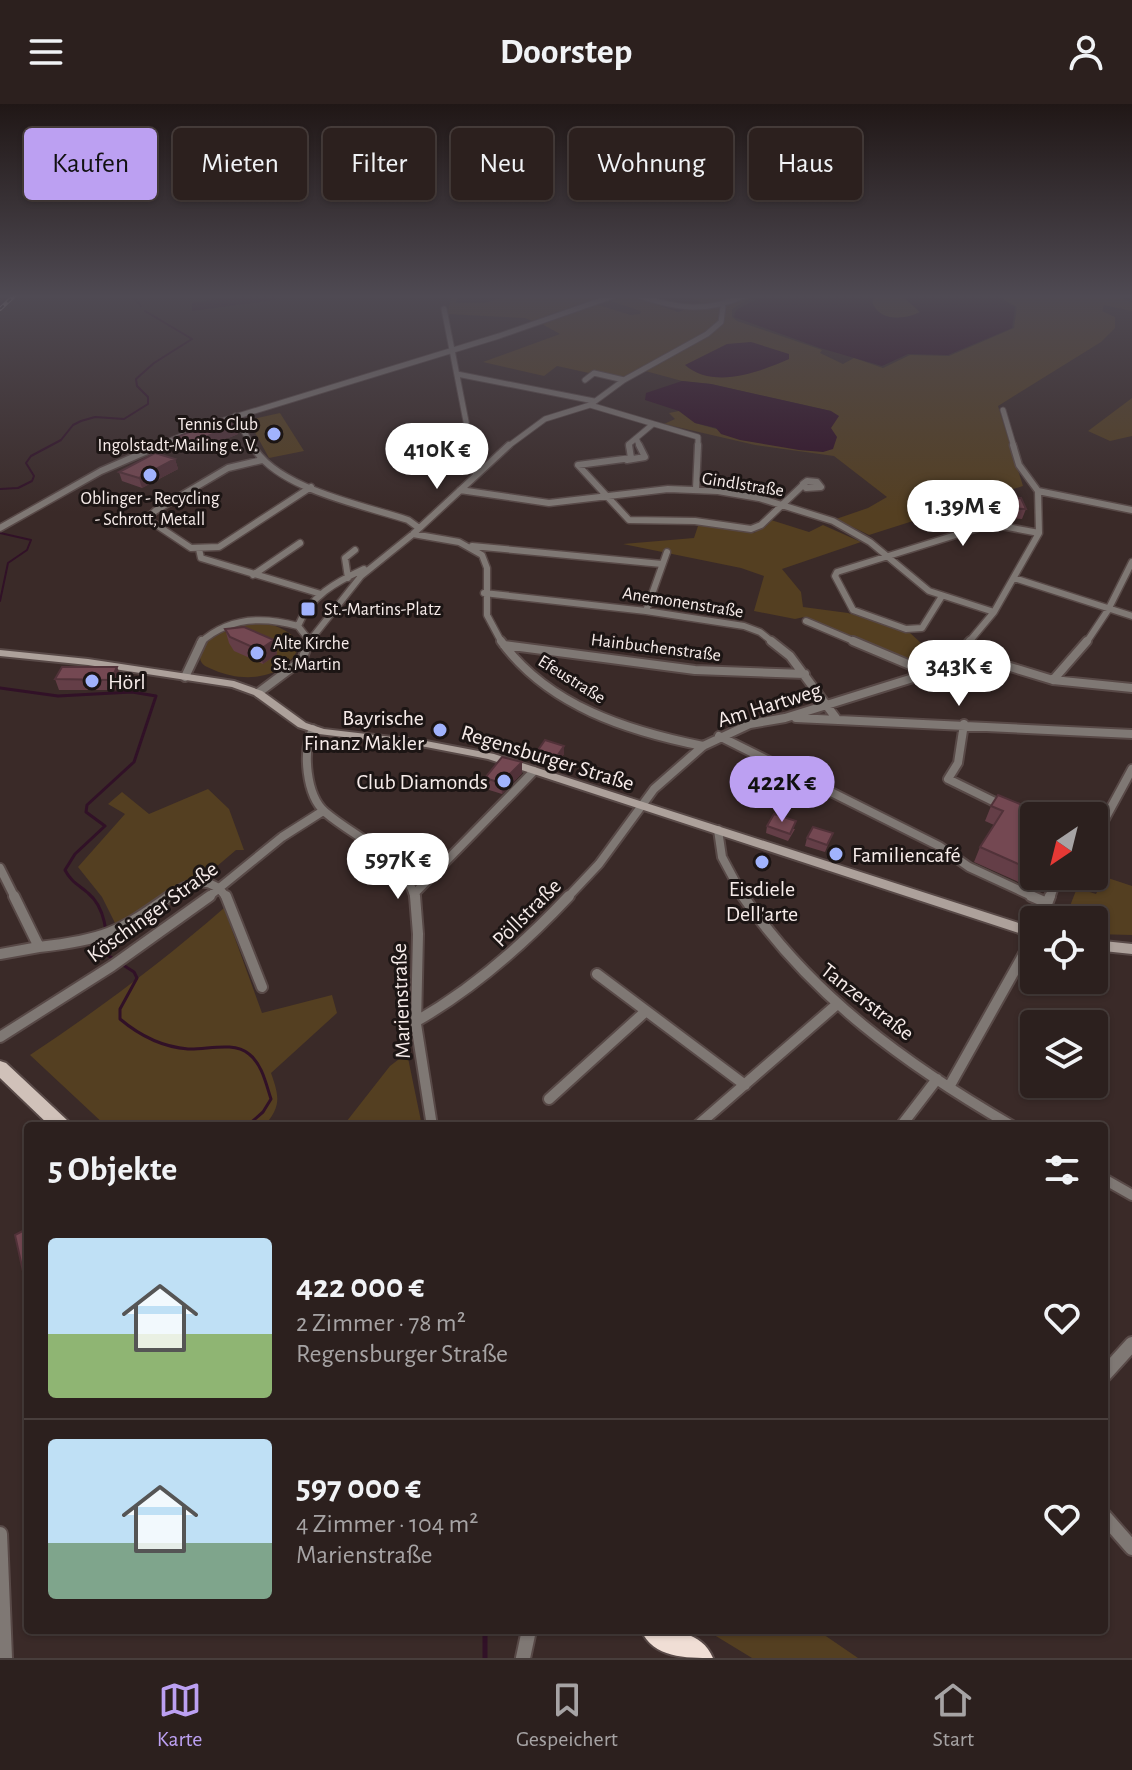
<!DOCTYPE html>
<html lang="de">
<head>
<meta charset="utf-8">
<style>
	:root { --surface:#2c201e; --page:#382d2b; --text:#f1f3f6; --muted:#a6a3a4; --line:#483e3c; --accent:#bca0f2 }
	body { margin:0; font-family:"Alegreya Sans",sans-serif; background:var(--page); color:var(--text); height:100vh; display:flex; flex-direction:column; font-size:30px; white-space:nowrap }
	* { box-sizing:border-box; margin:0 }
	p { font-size:26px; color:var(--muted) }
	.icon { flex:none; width:44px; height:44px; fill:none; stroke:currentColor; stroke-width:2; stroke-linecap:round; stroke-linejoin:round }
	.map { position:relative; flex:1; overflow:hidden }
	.side { position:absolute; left:24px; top:1018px; width:1084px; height:512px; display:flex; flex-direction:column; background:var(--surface); border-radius:8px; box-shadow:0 2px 6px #0004,0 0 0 2px var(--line) }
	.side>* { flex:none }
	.banner { position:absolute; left:24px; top:24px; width:1084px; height:72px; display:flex; gap:16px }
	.needle { width:52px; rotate:215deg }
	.fabs { position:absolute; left:1020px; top:698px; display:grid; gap:16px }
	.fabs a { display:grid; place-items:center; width:88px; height:88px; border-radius:8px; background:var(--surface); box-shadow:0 2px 6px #0004,0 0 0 2px var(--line); font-size:40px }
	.price { position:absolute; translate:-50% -68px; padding:0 18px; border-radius:28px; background:#fff; color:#222; font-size:26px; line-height:52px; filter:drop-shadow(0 2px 4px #0008) }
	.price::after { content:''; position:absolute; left:50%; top:48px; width:24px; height:18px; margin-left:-12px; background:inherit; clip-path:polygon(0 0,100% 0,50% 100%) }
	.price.active { background:var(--accent); color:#111 }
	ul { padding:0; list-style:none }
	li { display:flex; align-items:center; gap:24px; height:200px; padding:0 24px }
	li+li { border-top:2px solid var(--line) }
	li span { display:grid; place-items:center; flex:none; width:224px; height:160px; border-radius:8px; color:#555 }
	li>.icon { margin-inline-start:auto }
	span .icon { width:96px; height:96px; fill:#fffc; stroke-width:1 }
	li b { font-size:34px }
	h2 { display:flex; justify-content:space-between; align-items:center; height:96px; padding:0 24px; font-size:34px }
	.tag { padding:0 28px; border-radius:8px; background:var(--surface); box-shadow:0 2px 6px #0004,0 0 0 2px var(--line); font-size:28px; line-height:72px }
	.tag.active { background:var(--accent); color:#111 }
	header { display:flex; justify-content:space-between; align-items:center; height:104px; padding:0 24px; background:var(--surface); font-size:36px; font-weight:600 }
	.tab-bar { display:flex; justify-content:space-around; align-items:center; height:112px; border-top:2px solid var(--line); background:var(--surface); font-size:22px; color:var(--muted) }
	.tab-bar a { display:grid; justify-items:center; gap:4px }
	.tab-bar .active { color:var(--accent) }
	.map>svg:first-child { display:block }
</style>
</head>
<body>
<header><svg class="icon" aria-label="menu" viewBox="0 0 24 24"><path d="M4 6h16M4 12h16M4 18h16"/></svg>Doorstep<svg class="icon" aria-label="person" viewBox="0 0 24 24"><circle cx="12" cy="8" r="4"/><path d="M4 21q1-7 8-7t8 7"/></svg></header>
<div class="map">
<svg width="1132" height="1554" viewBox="0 0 1132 1554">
	<rect width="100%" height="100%" fill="#3a2a28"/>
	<!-- green -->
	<path fill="#543f21" d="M 452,191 L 457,191 L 456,199 L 483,199 L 515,191 L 605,191 L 532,217 L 525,214 L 447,210 Z
		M 628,191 L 678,208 L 703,199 L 682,191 L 756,191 L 732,205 L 732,213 L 737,217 L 822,246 L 820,249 L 843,260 L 854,254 L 883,264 L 910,251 L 949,252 L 1014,224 L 1017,203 L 997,191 L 1116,191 L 1132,199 L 1132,207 L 1104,201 L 1102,207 L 1115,213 L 1115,224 L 1101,238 L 998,302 L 1023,382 L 869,431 L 836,415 L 868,404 L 887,393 L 834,352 L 755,341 L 664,320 L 675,315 L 669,309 L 679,307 L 695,319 L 720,326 L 831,324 L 831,307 L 711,280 L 682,277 L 638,265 L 621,276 L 557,262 L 544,272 L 483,258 L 560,230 L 542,220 L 598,201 L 631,211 L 640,210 L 641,207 L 611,197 Z
		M 875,191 L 901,191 L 920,208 C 905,216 879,218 872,198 Z
		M 1132,294 L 1132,332 L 1110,337 L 1088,327 Z
		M 280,309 L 304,347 L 269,354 L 248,316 Z
		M 771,416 L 809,428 L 823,421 L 861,438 L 782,465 L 801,488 L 803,503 L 848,509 L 909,528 L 934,551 L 917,559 L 804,513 L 795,515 L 754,507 L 764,472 L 741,464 L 623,440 L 694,434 L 699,419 L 754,429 Z
		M 247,519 C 271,517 284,523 301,539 C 287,575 246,580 214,566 C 208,563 201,562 200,554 C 199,550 201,546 202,542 L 215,531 Z
		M 208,685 L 229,705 L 244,746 L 236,746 L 209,769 L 191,773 L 128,818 L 115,819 L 102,793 L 78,763 L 125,710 L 108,700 L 122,688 L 149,710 Z
		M 1105,773 L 1132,782 L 1132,831 L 1094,830 L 1094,816 L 1050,816 L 1053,809 L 1068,807 L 1077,784 L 1096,790 Z
		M 224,804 L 262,909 L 332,891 L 337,909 L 271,969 C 279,992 282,1002 264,1022 L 106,1022 L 30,951 C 98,906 162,858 224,804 Z
		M 407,949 L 422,1022 L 343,1022 L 390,962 Z
		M 706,1526 L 817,1526 L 858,1554 L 752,1554 Z"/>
	<!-- water -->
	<path fill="#311127" d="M 244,191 L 285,191 L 275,196 L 192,207 L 192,199 Z
		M 764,191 L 875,191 L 872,198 C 879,218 905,216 920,208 L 901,191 L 996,191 L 1015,203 L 1012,224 L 948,251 L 908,250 L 882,262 L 820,244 L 734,213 L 736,206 Z
		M 751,238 L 789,250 L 789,255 C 759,268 714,286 685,261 L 727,240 Z
		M 682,277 L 711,280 L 831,307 L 839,312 L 831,324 L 837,333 L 833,345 L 823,348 L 799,346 L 740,336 L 721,330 L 716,324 L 695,319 L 679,307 L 645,296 L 646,289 Z"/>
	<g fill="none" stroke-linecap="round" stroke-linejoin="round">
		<!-- stream-far2 -->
		<path stroke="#311127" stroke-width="2" d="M 131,191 L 141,202
			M 0,200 L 10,191
			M 0,385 L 18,384 L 32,377 L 34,372 L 26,359 L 31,352 L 61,336 L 73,321 L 81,317 L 95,313 L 124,315 L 148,300 L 148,293 L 137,282 L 136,275 L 154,259 L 192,235 L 145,207
			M 0,429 L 31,436 L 27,446 L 8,459 L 0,497"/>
		<!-- stream-far1 -->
		<path stroke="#311127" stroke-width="3" d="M 0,584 L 58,592 L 132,588 L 156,592 L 134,658 L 87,701 L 86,708 L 105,722 L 75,750 L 65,766 C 71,778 79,781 88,789 C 106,804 107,830 107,851 L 114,855
			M 120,859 L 134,868 L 137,874 L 120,905 L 120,915 C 139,931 163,943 188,945 C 207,946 233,937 249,950 C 262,960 266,980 271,995 L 263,1008 L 247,1022"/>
		<!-- stream -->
		<path stroke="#311127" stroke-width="5" d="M 485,1526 L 485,1554"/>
		<defs>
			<path id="street-far4" d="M 637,191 C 677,205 707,209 746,191
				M 444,205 L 471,343
				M 457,270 L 594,297
				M 585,276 L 594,269 L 624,276
				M 590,301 L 698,333 L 698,343
				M 1003,306 L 1014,343
				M 235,312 L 253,343
				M 215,319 L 499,232 L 616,191
				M 636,334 L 640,343
				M 156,343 L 186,330
				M 507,343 L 545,315 L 590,301 L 624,276 L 707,230 L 721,218 L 723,203
				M 629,343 L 629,340 L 653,320"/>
			<path id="street-far3" d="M 252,341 C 276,385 363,401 408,416 L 419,424
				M 470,341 L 476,371
				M 629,341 L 631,354 L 578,361 L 629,416 L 695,417 L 751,425 L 761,421 L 803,381
				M 262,356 L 228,364 L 155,407 L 151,411 L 152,418 L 191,444 L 219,443 L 311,383
				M 627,356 L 645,353 L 639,341
				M 807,377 L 817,378 L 821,383 L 806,384 L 803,380 Z
				M 696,385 L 698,341
				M 460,386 L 549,399 L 668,385 L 718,387 L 759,394 L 833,417 L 870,438 L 929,487 L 994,508
				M 1038,387 L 1132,406
				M 0,424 L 101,367 L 161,341
				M 413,430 L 459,438 L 482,451 L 487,464 L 487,511 L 502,539
				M 472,442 L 662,460
				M 199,445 L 201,454 L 321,490
				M 253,471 L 300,439
				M 348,474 L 345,454 L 355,446
				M 1014,474 L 1132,512
				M 484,489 L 646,507 L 744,522 L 760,528 L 774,539
				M 942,492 L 922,524 L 906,525 L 853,506 L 835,472 L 837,468 L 991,420 L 1039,429
				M 646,507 L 667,448
				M 806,517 L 858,539
				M 309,536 L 298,522 C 310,492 336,478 364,465
				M 200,539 C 228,513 263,512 298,522
				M 308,539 L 361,472 L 413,430 L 509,341
				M 968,539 L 994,508 L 1039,429 L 1038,387 L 1019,361 L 1013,341
				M 1086,539 L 1108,506 L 1132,458"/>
			<path id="street-far2" d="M 501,537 C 548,602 628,627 703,642
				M 771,537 L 790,552 L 836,614
				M 853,537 L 929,569
				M 504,541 L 695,566 L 805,570
				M 961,548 L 1053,576 L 1132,584
				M 185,573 L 202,537
				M 1053,576 L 1087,537
				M 258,589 L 302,556 L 309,537
				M 796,614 L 1132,630
				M 964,620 L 958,659 L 948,675 L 1005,703
				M 313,625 C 302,647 306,691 325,708 C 356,735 403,750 415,794
				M 719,632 L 939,742 L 969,763 L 1036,794
				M 718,726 L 722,753 L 744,794
				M 1094,735 L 1132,665
				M 0,764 L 15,794
				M 415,789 L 534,667
				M 167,794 C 188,778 210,769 227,794
				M 207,794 L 282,733 L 323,707
				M 567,794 L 599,760 L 654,685 L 703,642 L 750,620 L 785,614 L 929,569 L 961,548 L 970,537
				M 1050,794 L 1058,772"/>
			<path id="street-far1" d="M 14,792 L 39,843 C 103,836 118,829 170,792
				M 226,792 L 262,883
				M 415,792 L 418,830 L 416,920 L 432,1022
				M 743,792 C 812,893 907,961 1012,1022
				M 1031,792 L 1047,799
				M 1041,816 L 1050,792
				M 0,850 L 39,843
				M 597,870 L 745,981
				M 415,918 C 473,885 524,840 569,792
				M 0,933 L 112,862 L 210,792
				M 949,983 L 1034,832
				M 549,995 L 646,907
				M 697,1022 L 835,902
				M 901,1022 L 937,975
				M 1104,1075 L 1132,1091"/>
			<path id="street" d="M 1104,1271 L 1132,1240
				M 1104,1412 L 1132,1444
				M 0,1430 L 5,1554
				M 523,1554 L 529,1526"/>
			<path id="secondary" d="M 0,546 L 88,555 L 234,577 L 262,587 L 306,619 L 324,625 L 426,637 L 494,650 L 1034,824 L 1034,834 L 488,655 L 426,643 L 319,630 L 298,623 L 254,591 L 232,583 L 88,561 L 0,552 Z
				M 1094,836 L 1132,840 L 1132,850 L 1094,846 Z"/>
			<path id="primary" d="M 0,957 L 6,959 L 68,1017 L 71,1022 L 50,1022 L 0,974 Z"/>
			<path id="highway" d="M 641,1526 C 668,1526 701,1525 713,1554 C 686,1554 653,1554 641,1526 Z"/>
		</defs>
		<!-- street-far4 casing -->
		<use href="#street-far4" stroke="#584947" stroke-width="7"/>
		<!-- street-far3 casing -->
		<use href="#street-far3" stroke="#584947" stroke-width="9"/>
		<!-- street-far2 casing -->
		<use href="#street-far2" stroke="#584947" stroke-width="12"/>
		<!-- street-far1 casing -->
		<use href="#street-far1" stroke="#584947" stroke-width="14"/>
		<!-- street casing -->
		<use href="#street" stroke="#584947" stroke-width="18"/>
		<!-- secondary casing -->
		<use href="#secondary" stroke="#584947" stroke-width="4"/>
		<!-- primary casing -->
		<use href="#primary" stroke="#584947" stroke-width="4"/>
		<!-- highway casing -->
		<use href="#highway" stroke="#584947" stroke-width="4"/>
		<!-- street-far4 -->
		<use href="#street-far4" stroke="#7f7874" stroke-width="5"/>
		<!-- street-far3 -->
		<use href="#street-far3" stroke="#7f7874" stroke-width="6"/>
		<!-- street-far2 -->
		<use href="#street-far2" stroke="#7f7874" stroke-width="8"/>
		<!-- street-far1 -->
		<use href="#street-far1" stroke="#7f7874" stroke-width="10"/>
		<!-- street -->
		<use href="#street" stroke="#7f7874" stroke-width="14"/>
		<!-- secondary -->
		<use href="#secondary" fill="#ada19b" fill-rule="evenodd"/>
		<!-- primary -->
		<use href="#primary" fill="#d0c1b9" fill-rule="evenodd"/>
		<!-- highway -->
		<use href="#highway" fill="#f0ded5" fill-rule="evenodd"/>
		<defs>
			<path id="rail" d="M 0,205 L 15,191"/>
		</defs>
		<!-- rail casing -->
		<use href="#rail" stroke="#dfd3d1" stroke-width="4"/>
		<!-- rail -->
		<use href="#rail" stroke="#1c1514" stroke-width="2" stroke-dasharray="5" stroke-linecap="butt"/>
	</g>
	<!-- wall -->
	<path fill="#643e47" d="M 235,321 L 238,330 L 190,350 L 177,343 L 174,334 Z
		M 175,355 L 178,365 L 142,384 L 122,377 L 119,368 Z
		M 990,392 L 1026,405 L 1022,415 L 991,413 L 987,402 Z
		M 225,525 L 274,536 L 277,550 L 263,560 L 234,547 L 229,539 Z
		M 122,574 L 115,586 L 59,586 L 55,575 Z
		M 564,642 L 564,650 L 555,662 L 536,656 L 536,649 Z
		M 522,669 L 502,690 L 486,685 L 485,674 Z
		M 991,702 L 1034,712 L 1034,772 L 1041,772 L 1034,785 L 974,758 L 980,743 L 994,721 L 985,717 Z
		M 767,722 L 795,725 L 788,737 L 766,729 Z
		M 833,729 L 825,748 L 805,742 L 807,734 Z"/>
	<!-- shaded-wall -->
	<path fill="#513239" d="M 235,321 L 238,330 L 190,350 L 188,340 Z
		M 175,355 L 178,365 L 142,384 L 139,374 Z
		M 274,536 L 277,550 L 263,560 L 259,546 Z
		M 117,563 L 122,574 L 115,586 L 111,576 Z
		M 564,642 L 564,650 L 555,662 L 555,655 Z
		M 522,658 L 522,669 L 502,690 L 501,679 Z"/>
	<!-- building -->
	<path fill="#744852" stroke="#513239" stroke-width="2" d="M 222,315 L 235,321 L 188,340 L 174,334 Z
		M 155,349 L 175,355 L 139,374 L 119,368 Z
		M 990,392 L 1021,394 L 1026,405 L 994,404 Z
		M 244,523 L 274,536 L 259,546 L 230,533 L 225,525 Z
		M 62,563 L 117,563 L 111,576 L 55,575 Z
		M 545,636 L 564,642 L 555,655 L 536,649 Z
		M 502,653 L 522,658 L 501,679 L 485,674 Z
		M 998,691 L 1049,712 L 1034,712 L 1034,767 L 980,743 L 1003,707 L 991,702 Z
		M 774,710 L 796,717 L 790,730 L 767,722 Z
		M 813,723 L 833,729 L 827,741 L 807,734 Z
		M 28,1124 L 28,1190 L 15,1131 Z"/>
	<!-- sky -->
	<linearGradient id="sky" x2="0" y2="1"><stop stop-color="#201716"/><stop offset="0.47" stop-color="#4f4a53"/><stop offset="1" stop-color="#4f4a53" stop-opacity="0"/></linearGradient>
	<rect width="1132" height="409" fill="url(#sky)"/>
	<!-- markers -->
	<g fill="#a1b3fd" stroke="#1c1514" stroke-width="3">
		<circle cx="274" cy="330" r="8"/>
		<circle cx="150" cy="371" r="8"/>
		<rect x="300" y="497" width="16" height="16" rx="4"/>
		<circle cx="257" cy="549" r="8"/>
		<circle cx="92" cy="577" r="8"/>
		<circle cx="440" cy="626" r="8"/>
		<circle cx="504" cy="677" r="8"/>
		<circle cx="836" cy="750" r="8"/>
		<circle cx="762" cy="758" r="8"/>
	</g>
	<g text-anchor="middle" stroke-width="6" stroke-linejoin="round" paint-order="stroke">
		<!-- far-poi labels -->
		<g font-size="18" fill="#f7ecea" stroke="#1c1514" text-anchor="start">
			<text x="258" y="326" text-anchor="end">Tennis Club<tspan x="258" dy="21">Ingolstadt-Mailing e. V.</tspan></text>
			<text x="150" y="400" text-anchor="middle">Oblinger - Recycling<tspan x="150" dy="21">- Schrott, Metall</tspan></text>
			<text x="324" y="511">St.-Martins-Platz</text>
			<text x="273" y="545">Alte Kirche<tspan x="273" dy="21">St. Martin</tspan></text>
		</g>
		<!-- far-street labels -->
		<g font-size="18" fill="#f7ecea" stroke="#1c1514">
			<text transform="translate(743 380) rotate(9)" y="6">Gindlstraße</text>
			<text transform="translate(683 498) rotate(9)" y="6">Anemonenstraße</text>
			<text transform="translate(656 543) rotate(7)" y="6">Hainbuchenstraße</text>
			<text transform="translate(572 575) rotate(32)" y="6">Efeustraße</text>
		</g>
		<!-- poi labels -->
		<g font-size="22" fill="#f7ecea" stroke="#1c1514" text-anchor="start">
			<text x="108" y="585">Hörl</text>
			<text x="424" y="621" text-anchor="end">Bayrische<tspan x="424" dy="25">Finanz Makler</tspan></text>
			<text x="488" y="685" text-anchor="end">Club Diamonds</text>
			<text x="852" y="758">Familiencafé</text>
			<text x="762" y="792" text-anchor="middle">Eisdiele<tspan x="762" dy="25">Dell'arte</tspan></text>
		</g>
		<!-- street labels -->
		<g font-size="22" fill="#f7ecea" stroke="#1c1514">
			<text transform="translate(769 600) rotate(-17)" y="8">Am Hartweg</text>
			<text transform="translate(548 653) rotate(17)" y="8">Regensburger Straße</text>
			<text transform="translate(152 807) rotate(-36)" y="8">Köschinger Straße</text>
			<text transform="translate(526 808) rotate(-45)" y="8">Pöllstraße</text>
			<text transform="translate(400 897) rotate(-92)" y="8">Marienstraße</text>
			<text transform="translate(868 897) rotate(38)" y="8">Tanzerstraße</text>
		</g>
	</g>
</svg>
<div class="fabs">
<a><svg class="needle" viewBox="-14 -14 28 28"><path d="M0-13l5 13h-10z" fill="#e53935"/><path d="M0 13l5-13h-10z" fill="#a6a3a4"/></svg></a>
<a><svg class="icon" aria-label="locate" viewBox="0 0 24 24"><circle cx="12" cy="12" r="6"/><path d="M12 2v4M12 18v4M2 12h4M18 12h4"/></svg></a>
<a><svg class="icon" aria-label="layers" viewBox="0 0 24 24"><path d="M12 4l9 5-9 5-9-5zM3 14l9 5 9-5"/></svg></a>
</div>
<b class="price" style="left:437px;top:387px">410K €</b>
<b class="price" style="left:963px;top:444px">1.39M €</b>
<b class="price" style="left:959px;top:604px">343K €</b>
<b class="price active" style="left:782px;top:720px">422K €</b>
<b class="price" style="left:398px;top:797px">597K €</b>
<div class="banner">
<a class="tag active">Kaufen</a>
<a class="tag">Mieten</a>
<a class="tag">Filter</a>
<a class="tag">Neu</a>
<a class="tag">Wohnung</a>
<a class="tag">Haus</a>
</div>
<section class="side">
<h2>5 Objekte<svg class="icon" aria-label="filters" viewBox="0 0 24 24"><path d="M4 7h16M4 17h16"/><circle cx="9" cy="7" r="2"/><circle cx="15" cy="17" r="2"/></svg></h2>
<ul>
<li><span style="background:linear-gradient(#bfe0f5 60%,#8fb573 0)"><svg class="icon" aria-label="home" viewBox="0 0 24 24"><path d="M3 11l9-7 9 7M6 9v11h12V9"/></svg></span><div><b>422 000 €</b><p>2 Zimmer · 78 m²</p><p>Regensburger Straße</p></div><svg class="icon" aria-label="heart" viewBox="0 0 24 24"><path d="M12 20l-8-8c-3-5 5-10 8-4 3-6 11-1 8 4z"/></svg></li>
<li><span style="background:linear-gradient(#bfe0f5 65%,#7fa58c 0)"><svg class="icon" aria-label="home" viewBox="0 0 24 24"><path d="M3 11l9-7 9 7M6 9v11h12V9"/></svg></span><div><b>597 000 €</b><p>4 Zimmer · 104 m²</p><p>Marienstraße</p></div><svg class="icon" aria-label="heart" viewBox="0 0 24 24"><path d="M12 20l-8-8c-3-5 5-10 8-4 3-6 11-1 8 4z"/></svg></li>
</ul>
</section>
</div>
<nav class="tab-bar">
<a class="active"><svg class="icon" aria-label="map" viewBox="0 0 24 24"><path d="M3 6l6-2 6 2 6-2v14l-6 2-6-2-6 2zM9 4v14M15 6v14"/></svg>Karte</a>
<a><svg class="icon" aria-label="saved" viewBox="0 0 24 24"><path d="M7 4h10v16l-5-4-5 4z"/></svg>Gespeichert</a>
<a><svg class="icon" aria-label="home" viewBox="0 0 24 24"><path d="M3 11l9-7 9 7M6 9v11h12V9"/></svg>Start</a>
</nav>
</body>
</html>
